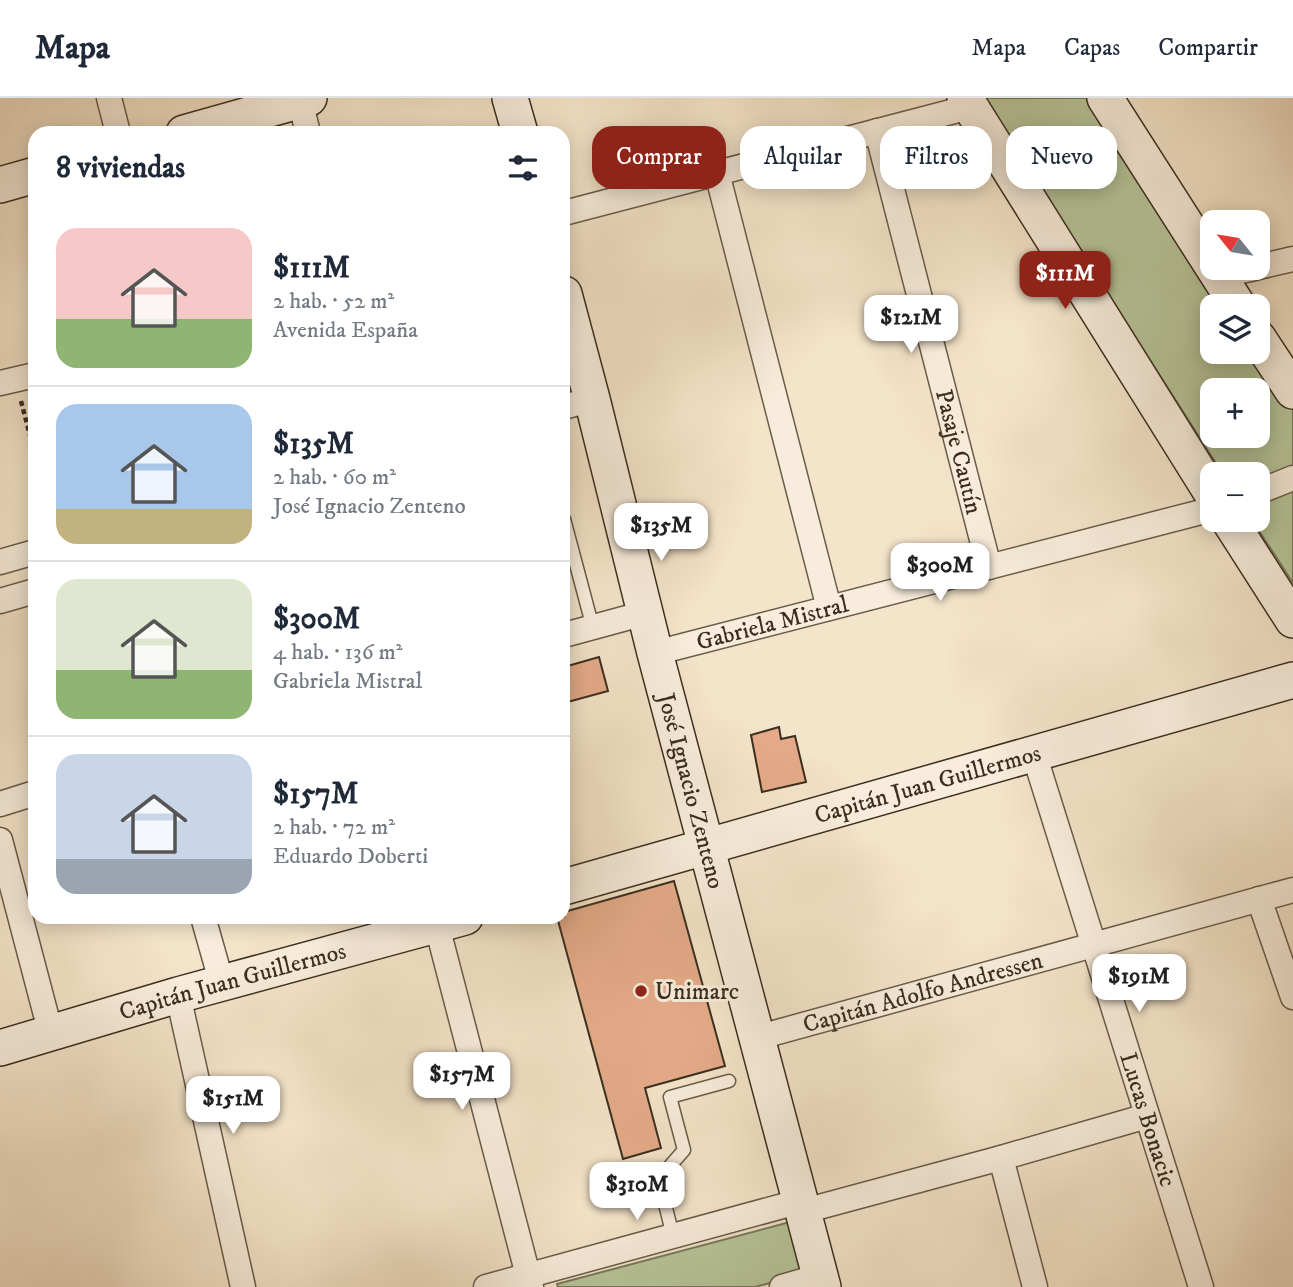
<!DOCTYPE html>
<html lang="es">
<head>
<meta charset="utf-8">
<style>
	:root { --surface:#fff; --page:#f6f6f7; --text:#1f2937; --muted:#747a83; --line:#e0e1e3; --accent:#8f2418 }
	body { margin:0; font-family:"IM FELL DW Pica",serif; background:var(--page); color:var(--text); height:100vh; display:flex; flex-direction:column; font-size:26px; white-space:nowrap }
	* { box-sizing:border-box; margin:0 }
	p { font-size:23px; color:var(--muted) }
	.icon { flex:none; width:38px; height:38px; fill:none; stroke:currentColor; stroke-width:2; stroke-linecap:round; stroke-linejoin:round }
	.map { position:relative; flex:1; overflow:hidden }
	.drawer { position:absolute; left:28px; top:28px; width:542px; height:798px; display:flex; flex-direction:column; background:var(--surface); border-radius:21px; box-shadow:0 4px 18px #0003 }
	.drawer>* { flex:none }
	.hud { position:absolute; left:592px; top:28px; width:595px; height:63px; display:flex; gap:14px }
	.needle { width:46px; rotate:300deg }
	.controls { position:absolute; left:1200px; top:112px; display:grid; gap:14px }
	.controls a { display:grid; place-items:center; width:70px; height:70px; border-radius:14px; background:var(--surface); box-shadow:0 4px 18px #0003; font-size:35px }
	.price { position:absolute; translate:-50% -60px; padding:0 16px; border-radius:14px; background:#fff; color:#222; font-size:23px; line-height:46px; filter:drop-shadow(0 2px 4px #0008) }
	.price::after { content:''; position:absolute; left:50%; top:42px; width:21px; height:16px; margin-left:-10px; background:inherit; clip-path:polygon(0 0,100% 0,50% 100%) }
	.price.selected { background:var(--accent); color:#fff }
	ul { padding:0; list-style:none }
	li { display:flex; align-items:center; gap:21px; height:175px; padding:0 28px }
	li+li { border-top:2px solid var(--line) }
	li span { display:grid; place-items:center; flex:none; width:196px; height:140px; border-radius:21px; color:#555 }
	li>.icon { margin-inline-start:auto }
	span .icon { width:84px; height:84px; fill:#fffc; stroke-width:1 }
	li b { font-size:30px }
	h2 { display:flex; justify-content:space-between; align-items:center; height:84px; padding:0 28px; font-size:30px }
	.pill { padding:0 24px; border-radius:21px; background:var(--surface); box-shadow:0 4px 18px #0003; font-size:24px; line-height:63px }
	.pill.selected { background:var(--accent); color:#fff }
	header { display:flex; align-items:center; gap:42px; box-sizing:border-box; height:98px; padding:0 35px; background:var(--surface); border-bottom:2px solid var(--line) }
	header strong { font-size:33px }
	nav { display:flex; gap:38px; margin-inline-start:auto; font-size:24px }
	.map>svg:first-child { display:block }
</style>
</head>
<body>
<header>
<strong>Mapa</strong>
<nav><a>Mapa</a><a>Capas</a><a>Compartir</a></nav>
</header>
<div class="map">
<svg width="1293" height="1189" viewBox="0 0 1293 1189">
	<rect width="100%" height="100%" fill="#f4e4c9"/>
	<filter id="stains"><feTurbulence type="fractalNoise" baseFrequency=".00286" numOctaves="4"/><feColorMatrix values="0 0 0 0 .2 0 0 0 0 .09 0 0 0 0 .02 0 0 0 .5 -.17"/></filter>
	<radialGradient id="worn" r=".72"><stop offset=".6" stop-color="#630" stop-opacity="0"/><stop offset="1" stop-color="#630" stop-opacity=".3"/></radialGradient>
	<!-- green -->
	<path fill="#b7c59a" stroke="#787a5d" stroke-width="2" fill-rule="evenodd" d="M 982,0 L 1090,0 L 1226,208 L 1213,208 L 1213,254 L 1256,254 L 1293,311 L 1293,485 L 1252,422 L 1258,422 L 1258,376 L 1223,376 ZM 1213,292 L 1258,292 L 1258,338 L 1213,338 Z
		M 790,1124 L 804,1176 L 755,1189 L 558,1189 L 557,1186 Z"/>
	<!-- building -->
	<path fill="#e5ab89" stroke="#3a2e20" stroke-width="2" d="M 599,559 L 608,593 L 564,605 L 564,569 Z
		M 779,629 L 781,641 L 795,638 L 806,684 L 762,694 L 751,637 Z
		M 674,783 L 725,968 L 645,990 L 661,1050 L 623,1061 L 557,819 L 564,819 L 564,814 Z"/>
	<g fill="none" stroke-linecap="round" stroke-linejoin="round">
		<defs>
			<path id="lane" d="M 564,421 L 593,530
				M 673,1138 L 660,1086 L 663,1076 L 684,1052 L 670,999 L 729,983"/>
			<g id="street">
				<path d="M 109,0 L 118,35"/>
				<path d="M 300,2 L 308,35"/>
				<path id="s1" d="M 877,33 L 989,469"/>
				<path d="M 717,75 L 829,510"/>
				<path d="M 564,115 L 970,9"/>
				<path d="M 1258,169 L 1293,161"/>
				<path d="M 1218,178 L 1255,170"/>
				<path d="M 0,285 L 35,277"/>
				<path d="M 564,309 L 592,301"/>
				<path d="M 1258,394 L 1293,380"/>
				<path d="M 0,464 L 35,454"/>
				<path d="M 0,503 L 35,493"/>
				<path d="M 564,537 L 645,515"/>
				<path id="s2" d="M 655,555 L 1213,411"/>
				<path id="s3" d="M 1034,656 L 1201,1189"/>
				<path d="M 0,706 L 35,695"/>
				<path d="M 0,742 L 51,936"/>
				<path d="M 1259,801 L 1293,899"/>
				<path d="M 203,819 L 222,886"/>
				<path d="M 437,828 L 531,1189"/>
				<path d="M 178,897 L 243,1189"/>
				<path id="s4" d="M 756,940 L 1293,792"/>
				<path d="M 1001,1060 L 1035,1189"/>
				<path d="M 804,1113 L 1001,1060 L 1147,1018"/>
				<path d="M 486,1189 L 801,1103"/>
				<path d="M 782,1189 L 820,1178"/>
			</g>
			<g id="secondary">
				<path d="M 510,0 L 520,35"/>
				<path d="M 965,0 L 1213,397"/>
				<path d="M 1105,0 L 1238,208"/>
				<path d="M 184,35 L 309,0"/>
				<path d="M 0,87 L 35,77"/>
				<path id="s5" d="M 564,196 L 592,301 L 655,555 L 823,1189"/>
				<path d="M 1258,240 L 1293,293"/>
				<path d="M 1229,422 L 1293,522"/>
				<path id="s6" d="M 564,789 L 1293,582"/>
				<path id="s7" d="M 0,950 L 178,897 L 465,819"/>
			</g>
		</defs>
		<!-- lane casing -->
		<use href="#lane" stroke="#685c4a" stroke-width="15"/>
		<!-- street casing -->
		<use href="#street" stroke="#685c4a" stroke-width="27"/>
		<!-- secondary casing -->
		<use href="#secondary" stroke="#3a2e20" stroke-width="38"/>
		<!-- path -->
		<path stroke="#3a2e20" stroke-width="4.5" stroke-dasharray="5 3.5" stroke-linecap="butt" d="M 21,303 L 35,357"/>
		<!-- lane -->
		<use href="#lane" stroke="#f8eddc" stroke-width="12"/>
		<!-- street -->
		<use href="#street" stroke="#f8eddc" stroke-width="24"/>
		<!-- secondary -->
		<use href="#secondary" stroke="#f8eddc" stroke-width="35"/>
	</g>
	<!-- markers -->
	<circle fill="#8f2418" stroke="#f8eddc" stroke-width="2.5" cx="641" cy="893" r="7"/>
	<g text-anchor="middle" stroke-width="6" stroke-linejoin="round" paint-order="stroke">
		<!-- street labels -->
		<g font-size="24" fill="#3a2e20" stroke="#f8eddc">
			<text dy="8" stroke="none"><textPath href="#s1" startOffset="331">Pasaje Cautín</textPath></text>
			<text dy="8" stroke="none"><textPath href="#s2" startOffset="121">Gabriela Mistral</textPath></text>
			<text dy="8" stroke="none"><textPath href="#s6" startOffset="378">Capitán Juan Guillermos</textPath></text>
			<text dy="8" stroke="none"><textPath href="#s5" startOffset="513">José Ignacio Zenteno</textPath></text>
			<text dy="8" stroke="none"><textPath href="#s7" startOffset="242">Capitán Juan Guillermos</textPath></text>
			<text dy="8" stroke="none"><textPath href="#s4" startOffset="173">Capitán Adolfo Andressen</textPath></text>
			<text dy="8" stroke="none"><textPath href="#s3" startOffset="383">Lucas Bonacic</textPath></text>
		</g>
		<!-- poi labels -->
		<g font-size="24" fill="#3a2e20" stroke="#f8eddc" text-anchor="start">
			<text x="655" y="901">Unimarc</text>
		</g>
	</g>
	<rect width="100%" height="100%" filter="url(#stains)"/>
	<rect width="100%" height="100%" fill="url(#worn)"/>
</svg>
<div class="controls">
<a><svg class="needle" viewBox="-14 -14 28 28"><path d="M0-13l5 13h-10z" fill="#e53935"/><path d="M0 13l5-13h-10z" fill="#747a83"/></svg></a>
<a><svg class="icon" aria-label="layers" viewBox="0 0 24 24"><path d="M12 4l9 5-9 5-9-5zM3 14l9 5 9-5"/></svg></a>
<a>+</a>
<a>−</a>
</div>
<b class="price selected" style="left:1065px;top:213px">$111M</b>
<b class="price" style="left:911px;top:257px">$121M</b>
<b class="price" style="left:661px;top:465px">$135M</b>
<b class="price" style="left:940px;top:505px">$300M</b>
<b class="price" style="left:1139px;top:916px">$191M</b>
<b class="price" style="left:462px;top:1014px">$157M</b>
<b class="price" style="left:233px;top:1038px">$151M</b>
<b class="price" style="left:637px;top:1124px">$310M</b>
<div class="hud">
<a class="pill selected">Comprar</a>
<a class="pill">Alquilar</a>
<a class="pill">Filtros</a>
<a class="pill">Nuevo</a>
</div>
<section class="drawer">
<h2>8 viviendas<svg class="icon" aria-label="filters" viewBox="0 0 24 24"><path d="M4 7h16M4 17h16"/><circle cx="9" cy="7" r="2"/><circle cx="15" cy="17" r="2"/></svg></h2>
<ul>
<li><span style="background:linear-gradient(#f6c9c9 65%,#8fb573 0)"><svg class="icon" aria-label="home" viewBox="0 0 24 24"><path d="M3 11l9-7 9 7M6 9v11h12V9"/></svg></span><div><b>$111M</b><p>2 hab. · 52 m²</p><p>Avenida España</p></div></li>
<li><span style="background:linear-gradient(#a9c7e8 75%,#c2b280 0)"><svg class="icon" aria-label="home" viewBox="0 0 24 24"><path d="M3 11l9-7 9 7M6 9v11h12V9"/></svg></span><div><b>$135M</b><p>2 hab. · 60 m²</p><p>José Ignacio Zenteno</p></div></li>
<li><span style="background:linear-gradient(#dfe7d0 65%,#8fb573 0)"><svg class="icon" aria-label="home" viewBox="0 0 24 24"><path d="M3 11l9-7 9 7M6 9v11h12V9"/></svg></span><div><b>$300M</b><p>4 hab. · 136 m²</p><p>Gabriela Mistral</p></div></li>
<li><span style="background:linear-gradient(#c9d6e8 75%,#9aa5b1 0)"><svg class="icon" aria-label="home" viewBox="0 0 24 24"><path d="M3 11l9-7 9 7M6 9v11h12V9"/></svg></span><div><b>$157M</b><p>2 hab. · 72 m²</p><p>Eduardo Doberti</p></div></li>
</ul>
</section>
</div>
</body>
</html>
